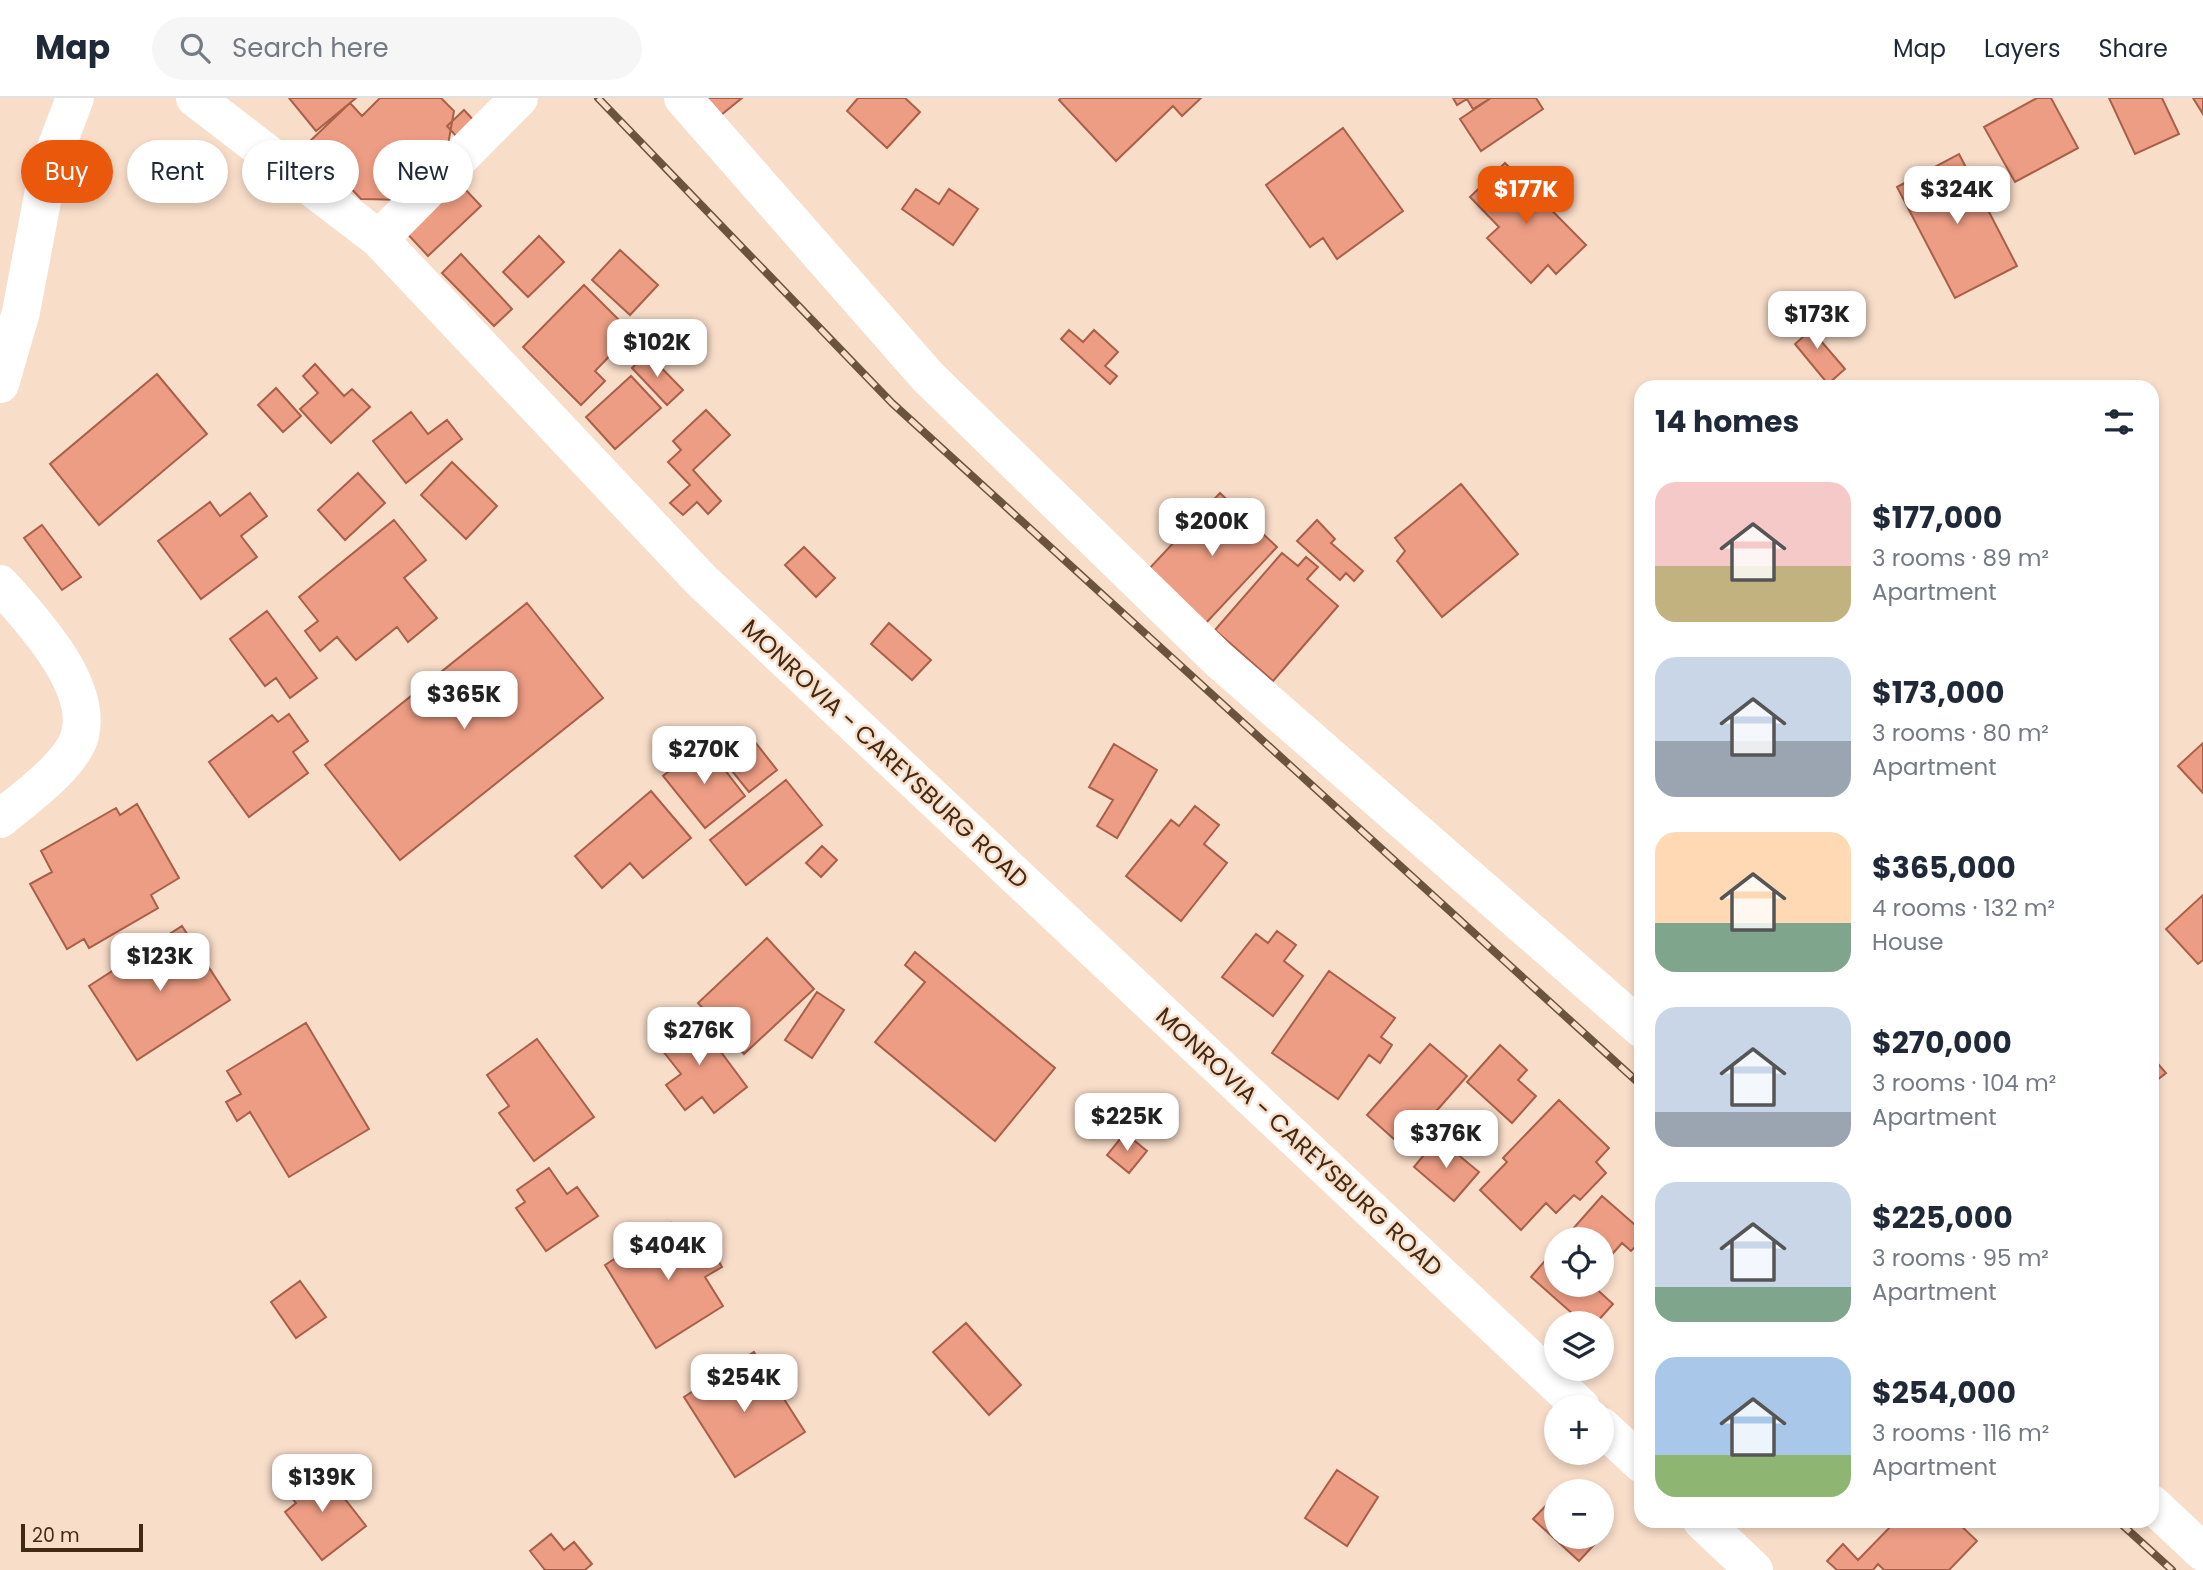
<!DOCTYPE html>
<html lang="en">
<head>
<meta charset="utf-8">
<style>
	:root { --surface:#fff; --page:#f6f6f7; --text:#1f2937; --muted:#747a83; --line:#e0e1e3; --accent:#ea580c }
	body { margin:0; font-family:Poppins,sans-serif; background:var(--page); color:var(--text); height:100vh; display:flex; flex-direction:column; font-size:26px; white-space:nowrap }
	* { box-sizing:border-box; margin:0 }
	p { font-size:23px; color:var(--muted) }
	.icon { flex:none; width:38px; height:38px; fill:none; stroke:currentColor; stroke-width:2; stroke-linecap:round; stroke-linejoin:round }
	.map { position:relative; flex:1; overflow:hidden }
	.panel { position:absolute; left:1634px; top:282px; width:525px; height:1148px; display:flex; flex-direction:column; background:var(--surface); border-radius:21px; box-shadow:0 4px 10px #0003 }
	.panel>* { flex:none }
	.top-card { position:absolute; left:21px; top:42px; width:665px; height:63px; display:flex; gap:14px }
	.buttons { position:absolute; left:1544px; top:1129px; display:grid; gap:14px }
	.buttons a { display:grid; place-items:center; width:70px; height:70px; border-radius:50%; background:var(--surface); box-shadow:0 4px 10px #0003; font-size:35px }
	.scale { position:absolute; left:21px; bottom:18px; width:122px; box-sizing:border-box; padding-left:7px; border:4px solid #422913; border-top:0; font-size:19px; line-height:24px; white-space:nowrap; color:#422913; -webkit-text-stroke:5px #f8ddc9; paint-order:stroke }
	.price { position:absolute; translate:-50% -60px; padding:0 16px; border-radius:14px; background:#fff; color:#222; font-size:23px; line-height:46px; filter:drop-shadow(0 2px 4px #0008) }
	.price::after { content:''; position:absolute; left:50%; top:42px; width:21px; height:16px; margin-left:-10px; background:inherit; clip-path:polygon(0 0,100% 0,50% 100%) }
	.price.selected { background:var(--accent); color:#fff }
	ul { padding:0; list-style:none }
	li { display:flex; align-items:center; gap:21px; height:175px; padding:0 21px }
	li span { display:grid; place-items:center; flex:none; width:196px; height:140px; border-radius:21px; color:#555 }
	li>.icon { margin-inline-start:auto }
	span .icon { width:84px; height:84px; fill:#fffc; stroke-width:1 }
	li b { font-size:30px }
	h2 { display:flex; justify-content:space-between; align-items:center; height:84px; padding:0 21px; font-size:30px }
	.pill { padding:0 24px; border-radius:32px; background:var(--surface); box-shadow:0 4px 10px #0003; font-size:24px; line-height:63px }
	.pill.selected { background:var(--accent); color:#fff }
	header { display:flex; align-items:center; gap:42px; box-sizing:border-box; height:98px; padding:0 35px; background:var(--surface); border-bottom:2px solid var(--line) }
	header strong { font-size:33px }
	nav { display:flex; gap:38px; margin-inline-start:auto; font-size:24px }
	.search { width:490px; height:63px; background:var(--page); display:flex; align-items:center; gap:18px; box-sizing:border-box; padding:0 24px; border-radius:38px; color:var(--muted); font-size:26px }
	.map>svg:first-child { display:block }
</style>
</head>
<body>
<header>
<strong>Map</strong>
<div class="search"><svg class="icon" aria-label="search" viewBox="0 0 24 24"><circle cx="10" cy="10" r="6"/><path d="M15 15l6 6"/></svg>Search here</div>
<nav><a>Map</a><a>Layers</a><a>Share</a></nav>
</header>
<div class="map">
<svg width="2203" height="1472" viewBox="0 0 2203 1472">
	<rect width="100%" height="100%" fill="#f8ddc9"/>
	<!-- building -->
	<path fill="#ed9d84" stroke="#a96048" stroke-width="2" d="M 289,0 L 356,0 L 316,33 Z
		M 380,0 L 441,0 L 454,13 L 444,69 L 410,102 L 361,101 L 308,45 L 350,5 L 362,18 Z
		M 673,0 L 742,0 L 700,34 Z
		M 858,0 L 905,0 L 920,14 L 887,50 L 847,13 Z
		M 1061,0 L 1201,0 L 1182,18 L 1173,8 L 1116,63 L 1059,2 Z
		M 1453,0 L 1491,0 L 1473,11 L 1467,1 L 1457,7 Z
		M 1491,0 L 1536,0 L 1543,11 L 1481,53 L 1460,21 Z
		M 2037,0 L 2051,0 L 2078,50 L 2015,84 L 1984,29 Z
		M 2109,0 L 2162,0 L 2179,36 L 2135,56 Z
		M 2193,0 L 2203,0 L 2203,16 Z
		M 464,12 L 478,27 L 467,50 L 447,28 Z
		M 1343,30 L 1403,113 L 1337,161 L 1323,140 L 1310,149 L 1266,87 Z
		M 1959,56 L 2017,168 L 1955,200 L 1897,89 Z
		M 1505,65 L 1586,147 L 1556,176 L 1548,167 L 1531,185 L 1487,140 L 1499,129 L 1470,99 Z
		M 444,69 L 481,108 L 428,158 L 401,129 Z
		M 916,91 L 939,106 L 949,91 L 978,111 L 953,147 L 902,111 Z
		M 539,138 L 564,164 L 528,199 L 503,174 Z
		M 620,152 L 658,187 L 630,217 L 592,182 Z
		M 461,156 L 512,211 L 494,228 L 442,175 Z
		M 584,187 L 632,235 L 595,273 L 605,283 L 581,307 L 523,249 Z
		M 1797,215 L 1845,271 L 1828,286 L 1795,246 L 1803,239 L 1789,222 Z
		M 1069,232 L 1083,244 L 1094,232 L 1118,254 L 1105,268 L 1117,278 L 1110,286 L 1061,241 Z
		M 647,255 L 683,292 L 667,307 L 632,270 Z
		M 315,266 L 344,298 L 352,291 L 370,309 L 331,345 L 300,311 L 318,295 L 303,278 Z
		M 157,276 L 207,336 L 99,427 L 50,366 Z
		M 631,278 L 661,310 L 615,351 L 586,319 Z
		M 276,290 L 301,318 L 283,334 L 258,307 Z
		M 706,312 L 730,337 L 693,372 L 721,403 L 708,416 L 697,404 L 683,417 L 670,405 L 690,387 L 668,364 L 681,352 L 673,343 Z
		M 411,314 L 428,336 L 447,322 L 462,341 L 406,385 L 373,343 Z
		M 452,364 L 497,408 L 466,441 L 421,397 Z
		M 358,375 L 385,405 L 345,442 L 318,412 Z
		M 1461,386 L 1518,456 L 1442,519 L 1397,463 L 1405,453 L 1395,440 Z
		M 250,395 L 267,418 L 241,438 L 257,459 L 201,501 L 158,443 L 210,404 L 220,418 Z
		M 1220,395 L 1277,449 L 1205,526 L 1148,472 Z
		M 394,422 L 426,462 L 404,480 L 437,520 L 408,544 L 397,529 L 356,562 L 337,539 L 320,553 L 305,533 L 318,523 L 299,499 Z
		M 1317,422 L 1335,441 L 1331,445 L 1363,473 L 1354,483 L 1346,475 L 1340,482 L 1297,443 Z
		M 42,427 L 81,479 L 62,492 L 24,440 Z
		M 804,449 L 835,480 L 816,499 L 785,467 Z
		M 1282,455 L 1298,468 L 1306,459 L 1318,469 L 1307,481 L 1338,508 L 1273,583 L 1215,532 Z
		M 527,505 L 603,600 L 400,762 L 325,667 Z
		M 267,513 L 317,580 L 290,600 L 276,580 L 265,588 L 230,541 Z
		M 889,525 L 931,562 L 912,582 L 871,546 Z
		M 289,616 L 308,643 L 293,654 L 308,675 L 249,719 L 209,664 L 272,617 L 278,624 Z
		M 752,640 L 777,672 L 749,694 L 724,663 Z
		M 704,645 L 745,698 L 705,730 L 663,678 Z
		M 2203,645 L 2203,695 L 2178,668 Z
		M 1114,646 L 1157,672 L 1117,740 L 1097,728 L 1113,702 L 1089,689 Z
		M 786,682 L 822,727 L 746,787 L 710,742 Z
		M 651,693 L 691,740 L 643,780 L 630,765 L 602,790 L 575,758 Z
		M 137,706 L 179,780 L 151,797 L 158,810 L 89,850 L 84,841 L 67,851 L 30,786 L 52,774 L 41,753 L 116,710 L 120,717 Z
		M 1195,708 L 1219,727 L 1204,746 L 1227,765 L 1181,823 L 1126,778 L 1171,722 L 1179,728 Z
		M 822,748 L 837,762 L 821,779 L 806,765 Z
		M 2203,797 L 2203,862 L 2198,866 L 2166,831 Z
		M 182,828 L 230,902 L 137,962 L 89,888 Z
		M 1277,833 L 1296,847 L 1284,863 L 1303,878 L 1273,918 L 1222,879 L 1256,836 L 1268,845 Z
		M 767,840 L 814,891 L 744,956 L 698,905 Z
		M 915,854 L 1055,970 L 995,1043 L 875,944 L 925,884 L 905,867 Z
		M 1329,873 L 1395,920 L 1381,939 L 1392,947 L 1380,965 L 1369,957 L 1338,1001 L 1272,955 Z
		M 817,894 L 844,912 L 812,960 L 785,942 Z
		M 692,915 L 747,989 L 714,1015 L 702,999 L 685,1012 L 666,987 L 681,976 L 655,943 Z
		M 306,925 L 369,1031 L 289,1079 L 250,1014 L 237,1023 L 226,1004 L 241,996 L 227,973 Z
		M 537,941 L 594,1019 L 534,1063 L 499,1015 L 509,1008 L 487,977 Z
		M 1430,946 L 1467,978 L 1404,1050 L 1367,1017 Z
		M 1500,947 L 1527,972 L 1518,982 L 1536,998 L 1512,1025 L 1467,984 Z
		M 2152,959 L 2166,975 L 2152,986 Z
		M 1559,1002 L 1609,1050 L 1596,1064 L 1606,1075 L 1580,1102 L 1574,1097 L 1556,1115 L 1546,1105 L 1521,1132 L 1480,1092 L 1507,1064 L 1503,1060 Z
		M 1125,1035 L 1147,1053 L 1129,1075 L 1107,1057 Z
		M 1438,1040 L 1479,1074 L 1454,1103 L 1414,1069 Z
		M 549,1070 L 567,1096 L 577,1089 L 598,1118 L 546,1153 L 516,1110 L 525,1104 L 517,1092 Z
		M 1602,1098 L 1642,1133 L 1642,1142 L 1631,1153 L 1622,1145 L 1601,1169 L 1601,1141 L 1564,1141 Z
		M 671,1125 L 682,1142 L 700,1132 L 722,1169 L 705,1179 L 723,1208 L 656,1250 L 605,1167 Z
		M 1556,1150 L 1556,1186 L 1591,1186 L 1613,1206 L 1596,1225 L 1583,1225 L 1531,1179 Z
		M 300,1183 L 326,1219 L 296,1240 L 271,1204 Z
		M 966,1225 L 1021,1287 L 989,1317 L 933,1254 Z
		M 754,1254 L 805,1334 L 735,1379 L 684,1299 Z
		M 1337,1372 L 1378,1399 L 1347,1448 L 1305,1420 Z
		M 324,1374 L 366,1428 L 322,1462 L 285,1414 L 296,1405 L 282,1388 L 298,1376 L 307,1388 Z
		M 1556,1397 L 1556,1438 L 1601,1438 L 1601,1432 L 1605,1435 L 1579,1463 L 1533,1421 Z
		M 1896,1423 L 1956,1423 L 1977,1443 L 1949,1472 L 1884,1472 L 1878,1466 L 1873,1472 L 1837,1472 L 1827,1463 L 1843,1446 L 1858,1462 Z
		M 551,1436 L 564,1452 L 574,1444 L 592,1466 L 585,1472 L 545,1472 L 530,1453 Z"/>
	<g fill="none" stroke-linecap="round" stroke-linejoin="round">
		<!-- minor -->
		<path stroke="#fff" stroke-width="38" d="M 683,0 L 928,279 L 1219,562 L 1642,931
			M 0,286 L 21,214 L 48,71 L 75,0
			M 0,486 C 31,521 93,586 80,637 C 72,667 24,701 0,721
			M 2152,1406 L 2203,1454"/>
		<!-- major -->
		<path stroke="#fff" stroke-width="38" d="M 195,0 L 379,141 L 701,482 L 1581,1309
			M 379,141 L 519,0
			M 1601,1328 L 1642,1366
			M 1702,1423 L 1754,1472"/>
		<defs>
			<path id="rail" d="M 598,0 L 892,305 L 1642,988
				M 2118,1423 L 2172,1472"/>
		</defs>
		<!-- rail casing -->
		<use href="#rail" stroke="#6c533d" stroke-width="8"/>
		<!-- rail -->
		<use href="#rail" stroke="#f8ddc9" stroke-width="5" stroke-dasharray="16" stroke-linecap="butt"/>
	</g>
	<g text-anchor="middle" stroke-width="5" stroke-linejoin="round" paint-order="stroke">
		<!-- street labels -->
		<g font-size="24" fill="#422913" stroke="#f8ddc9">
			<text transform="translate(885 656) rotate(43)" y="8">MONROVIA - CAREYSBURG ROAD</text>
			<text transform="translate(1299 1044) rotate(43)" y="8">MONROVIA - CAREYSBURG ROAD</text>
		</g>
	</g>
</svg>
<div class="buttons">
<a><svg class="icon" aria-label="locate" viewBox="0 0 24 24"><circle cx="12" cy="12" r="6"/><path d="M12 2v4M12 18v4M2 12h4M18 12h4"/></svg></a>
<a><svg class="icon" aria-label="layers" viewBox="0 0 24 24"><path d="M12 4l9 5-9 5-9-5zM3 14l9 5 9-5"/></svg></a>
<a>+</a>
<a>−</a>
</div>
<div class="scale">20 m</div>
<b class="price selected" style="left:1526px;top:128px">$177K</b>
<b class="price" style="left:1957px;top:128px">$324K</b>
<b class="price" style="left:1817px;top:253px">$173K</b>
<b class="price" style="left:657px;top:281px">$102K</b>
<b class="price" style="left:1212px;top:460px">$200K</b>
<b class="price" style="left:464px;top:633px">$365K</b>
<b class="price" style="left:704px;top:688px">$270K</b>
<b class="price" style="left:160px;top:895px">$123K</b>
<b class="price" style="left:699px;top:969px">$276K</b>
<b class="price" style="left:1127px;top:1055px">$225K</b>
<b class="price" style="left:1446px;top:1072px">$376K</b>
<b class="price" style="left:668px;top:1184px">$404K</b>
<b class="price" style="left:744px;top:1316px">$254K</b>
<b class="price" style="left:322px;top:1416px">$139K</b>
<div class="top-card">
<a class="pill selected">Buy</a>
<a class="pill">Rent</a>
<a class="pill">Filters</a>
<a class="pill">New</a>
</div>
<section class="panel">
<h2>14 homes<svg class="icon" aria-label="filters" viewBox="0 0 24 24"><path d="M4 7h16M4 17h16"/><circle cx="9" cy="7" r="2"/><circle cx="15" cy="17" r="2"/></svg></h2>
<ul>
<li><span style="background:linear-gradient(#f6c9c9 60%,#c2b280 0)"><svg class="icon" aria-label="home" viewBox="0 0 24 24"><path d="M3 11l9-7 9 7M6 9v11h12V9"/></svg></span><div><b>$177,000</b><p>3 rooms · 89 m²</p><p>Apartment</p></div></li>
<li><span style="background:linear-gradient(#c9d6e8 60%,#9aa5b1 0)"><svg class="icon" aria-label="home" viewBox="0 0 24 24"><path d="M3 11l9-7 9 7M6 9v11h12V9"/></svg></span><div><b>$173,000</b><p>3 rooms · 80 m²</p><p>Apartment</p></div></li>
<li><span style="background:linear-gradient(#ffd9b3 65%,#7fa58c 0)"><svg class="icon" aria-label="home" viewBox="0 0 24 24"><path d="M3 11l9-7 9 7M6 9v11h12V9"/></svg></span><div><b>$365,000</b><p>4 rooms · 132 m²</p><p>House</p></div></li>
<li><span style="background:linear-gradient(#c9d6e8 75%,#9aa5b1 0)"><svg class="icon" aria-label="home" viewBox="0 0 24 24"><path d="M3 11l9-7 9 7M6 9v11h12V9"/></svg></span><div><b>$270,000</b><p>3 rooms · 104 m²</p><p>Apartment</p></div></li>
<li><span style="background:linear-gradient(#c9d6e8 75%,#7fa58c 0)"><svg class="icon" aria-label="home" viewBox="0 0 24 24"><path d="M3 11l9-7 9 7M6 9v11h12V9"/></svg></span><div><b>$225,000</b><p>3 rooms · 95 m²</p><p>Apartment</p></div></li>
<li><span style="background:linear-gradient(#a9c7e8 70%,#8fb573 0)"><svg class="icon" aria-label="home" viewBox="0 0 24 24"><path d="M3 11l9-7 9 7M6 9v11h12V9"/></svg></span><div><b>$254,000</b><p>3 rooms · 116 m²</p><p>Apartment</p></div></li>
</ul>
</section>
</div>
</body>
</html>
